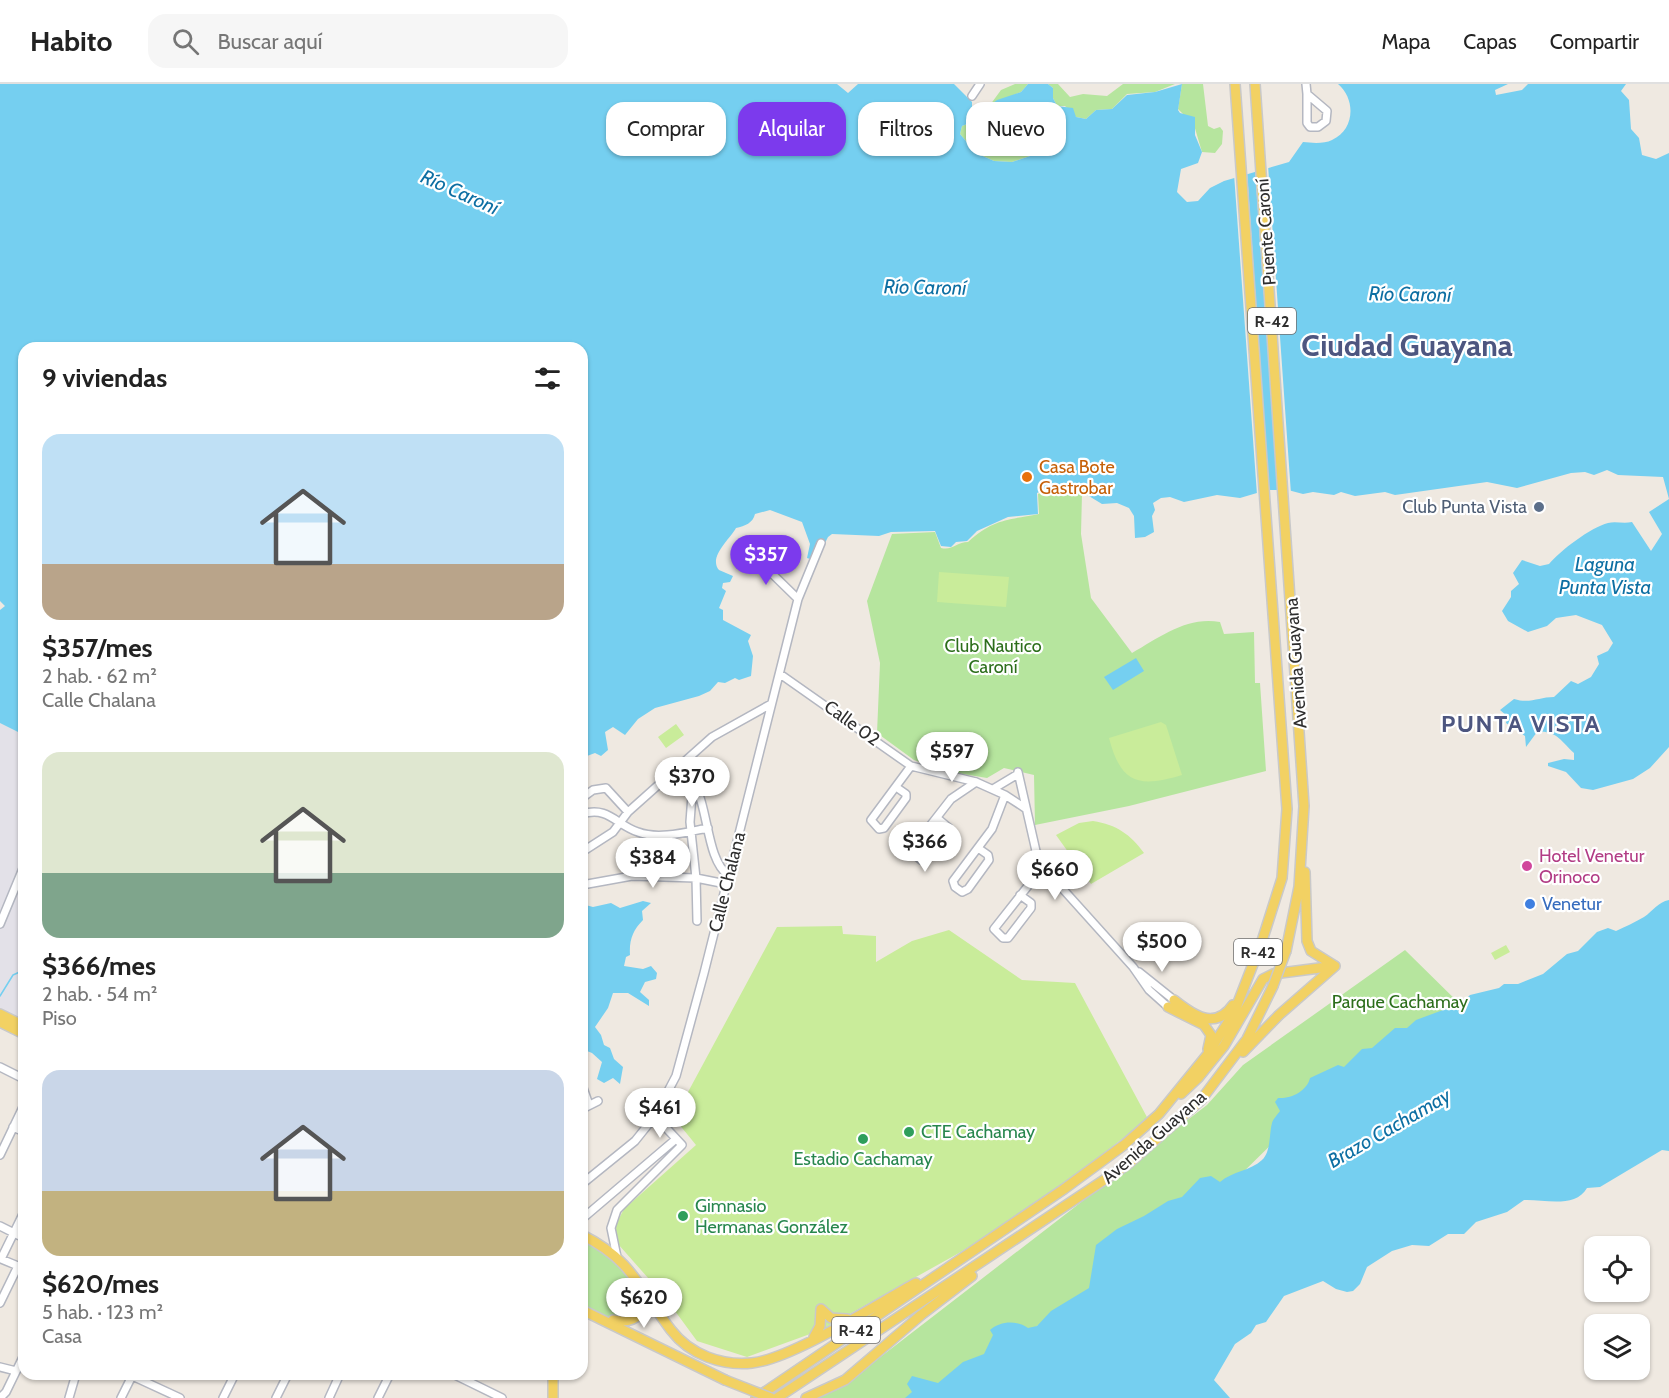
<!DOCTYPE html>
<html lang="es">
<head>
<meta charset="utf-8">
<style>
	:root { --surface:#fff; --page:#f6f6f6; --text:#222; --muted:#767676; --line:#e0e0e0; --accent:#7c3aed }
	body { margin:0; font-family:Cabin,sans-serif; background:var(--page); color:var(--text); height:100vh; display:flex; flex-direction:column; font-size:22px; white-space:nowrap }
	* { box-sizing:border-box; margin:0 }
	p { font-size:20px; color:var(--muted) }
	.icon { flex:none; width:33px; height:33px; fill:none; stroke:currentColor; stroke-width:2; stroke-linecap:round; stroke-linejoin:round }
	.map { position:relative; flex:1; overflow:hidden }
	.drawer { position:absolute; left:18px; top:258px; width:570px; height:1038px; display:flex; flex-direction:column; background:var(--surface); border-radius:18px; box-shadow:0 2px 4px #0004 }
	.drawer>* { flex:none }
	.banner { position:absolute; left:606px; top:18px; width:570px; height:54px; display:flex; gap:12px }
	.controls { position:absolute; left:1584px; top:1152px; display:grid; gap:12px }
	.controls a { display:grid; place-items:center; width:66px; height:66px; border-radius:12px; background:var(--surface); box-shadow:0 2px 4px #0004; font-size:30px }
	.price { position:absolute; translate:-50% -51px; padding:0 14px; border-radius:21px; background:#fff; color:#222; font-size:20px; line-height:39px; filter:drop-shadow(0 2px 3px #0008) }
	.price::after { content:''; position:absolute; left:50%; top:36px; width:18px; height:14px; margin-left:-9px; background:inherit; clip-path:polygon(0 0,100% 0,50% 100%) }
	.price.selected { background:var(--accent); color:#fff }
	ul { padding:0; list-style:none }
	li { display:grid; align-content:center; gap:12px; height:318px; padding:0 24px }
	li span { display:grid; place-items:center; height:186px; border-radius:18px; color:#555 }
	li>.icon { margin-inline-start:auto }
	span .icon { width:108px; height:108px; fill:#fffc; stroke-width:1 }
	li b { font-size:26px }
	h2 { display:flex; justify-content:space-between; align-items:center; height:72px; padding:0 24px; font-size:26px }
	.chip { padding:0 21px; border-radius:18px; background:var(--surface); box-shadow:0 2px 4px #0004; font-size:21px; line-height:54px }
	.chip.selected { background:var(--accent); color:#fff }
	header { display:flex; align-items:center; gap:36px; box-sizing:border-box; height:84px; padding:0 30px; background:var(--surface); border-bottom:2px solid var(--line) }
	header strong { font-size:28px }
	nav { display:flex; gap:33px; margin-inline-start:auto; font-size:21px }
	.search { width:420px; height:54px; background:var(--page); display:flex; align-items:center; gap:15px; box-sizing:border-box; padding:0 21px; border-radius:18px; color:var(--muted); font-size:22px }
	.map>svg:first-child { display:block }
</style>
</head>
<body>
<header>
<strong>Habito</strong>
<div class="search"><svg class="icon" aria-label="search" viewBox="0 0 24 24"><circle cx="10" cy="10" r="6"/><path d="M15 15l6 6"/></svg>Buscar aquí</div>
<nav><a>Mapa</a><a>Capas</a><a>Compartir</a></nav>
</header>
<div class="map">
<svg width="1669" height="1314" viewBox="0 0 1669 1314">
	<rect width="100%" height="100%" fill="#efe9e1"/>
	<!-- industrial -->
	<path fill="#e3e1e8" d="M 0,639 L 24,651 L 24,943 L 0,931 Z"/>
	<!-- green -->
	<path fill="#b6e59e" d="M 1015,0 L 1028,0 L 1021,8 L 990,21 L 1001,6 Z
		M 1048,0 L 1058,0 L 1070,13 L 1083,10 L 1107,12 L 1123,0 L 1175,0 L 1155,8 L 1127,10 L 1112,25 L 1096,26 L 1086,35 L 1076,33 L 1065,22 L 1057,22 L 1053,14 L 1053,4 Z
		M 1182,0 L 1203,0 L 1208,42 L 1214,45 L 1220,43 L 1223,47 L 1222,60 L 1215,69 L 1202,68 L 1194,41 L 1178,25 Z
		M 967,40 L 981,47 L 995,46 L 1009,54 L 1039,63 L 1039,69 L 1012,78 L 994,77 L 976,69 L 960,50 L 962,42 Z
		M 1043,407 L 1079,407 L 1082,410 L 1081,450 L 1091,514 L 1132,569 C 1160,553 1187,532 1220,538 L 1224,550 L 1254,548 L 1255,599 L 1260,599 L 1266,687 L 1129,722 L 1035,741 L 1034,691 L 1004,684 L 987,694 L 945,687 L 914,676 L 877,649 L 880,579 L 867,517 L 892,450 L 935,448 L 941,464 C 952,467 957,458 968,458 C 993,435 1008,436 1039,430 L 1038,410 Z
		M 1405,866 L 1467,927 L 1331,1002 L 1227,1104 L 1092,1207 L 924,1314 L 806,1314 L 839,1305 L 1207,1021 L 1243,981 Z
		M 582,1157 C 609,1169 635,1193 641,1223 L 631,1234 L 608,1233 L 582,1220 Z"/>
	<!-- pitch -->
	<path fill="#c9ec9a" d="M 939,488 L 1009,493 L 1006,523 L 937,518 Z
		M 1161,638 L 1166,641 L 1182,691 C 1139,704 1121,700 1109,654 Z
		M 676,640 L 684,651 L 666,664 L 658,653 Z
		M 1093,737 C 1117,741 1130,750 1144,769 L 1091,800 L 1056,751 L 1079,739 Z
		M 842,842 L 843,850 L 876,852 L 876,878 L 912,857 L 949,846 L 1022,896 L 1075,899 L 1148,1035 L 1043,1116 L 959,1169 L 821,1246 L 747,1273 L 697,1257 L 664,1212 L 618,1160 L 615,1142 L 624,1125 L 696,1061 L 674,1034 L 777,843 Z
		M 1506,861 L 1510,868 L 1495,876 L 1491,869 Z"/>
	<!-- water -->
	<path fill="#75cff0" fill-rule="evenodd" d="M 0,0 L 837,0 L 848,9 L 858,0 L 954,0 L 972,18 L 972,30 L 978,31 L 997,16 L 1021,8 L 1028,0 L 1048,0 L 1053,4 L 1053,14 L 1057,22 L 1073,24 L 1076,33 L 1086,35 L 1096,26 L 1112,25 L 1127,11 L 1155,8 L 1182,0 L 1178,26 L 1180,29 L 1195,33 L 1195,51 L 1202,68 L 1198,79 L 1181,85 L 1177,108 L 1187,118 L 1198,117 L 1210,104 L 1224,97 L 1289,78 L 1303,58 C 1312,59 1324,60 1332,56 C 1355,46 1356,15 1338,0 L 1508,0 L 1495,6 L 1496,11 L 1522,6 L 1528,0 L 1626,0 L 1621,7 L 1629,16 L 1631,45 L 1639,54 L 1642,71 L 1656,75 L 1669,69 L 1669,415 L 1663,393 L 1618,391 L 1607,386 L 1594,391 L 1585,388 L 1571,389 L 1517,404 L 1487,398 L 1395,411 L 1385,408 L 1355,412 L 1341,408 L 1334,411 L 1313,408 L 1303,410 L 1288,406 L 1267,406 L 1240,414 L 1217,411 L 1184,418 L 1170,413 L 1161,414 L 1153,419 L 1155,426 L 1152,432 L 1154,448 L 1145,453 L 1135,454 L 1134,432 L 1129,424 L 1117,419 L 1102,420 L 1079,406 L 1049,404 L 1037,409 L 1038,430 L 1008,433 L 977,447 L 967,457 L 956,458 L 951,463 L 941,462 L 935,447 L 891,448 L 879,452 L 832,450 L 828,453 L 816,477 L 807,474 L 810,460 L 802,438 L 770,426 L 755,430 C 753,439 745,442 736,444 C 730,455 708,473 719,486 L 733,492 L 730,498 L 723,499 L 722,504 L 726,507 L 719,524 L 723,526 L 723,536 L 751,551 L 748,557 L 753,572 L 751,592 L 739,596 L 735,594 L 725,599 L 718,598 L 710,607 L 699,612 L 655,624 L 638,635 L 625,651 L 613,643 L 605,648 L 608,666 L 601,672 L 595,669 L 587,672 L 582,669 L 582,264 L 24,264 L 24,651 L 0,639 L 0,526 L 5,522 L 0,517 ZM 967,40 L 982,47 L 996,46 L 1009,54 L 1039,63 L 1039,69 L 1012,78 L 994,77 L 976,69 L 960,50 L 962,42 Z
		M 1669,415 L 1669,663 L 1650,684 L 1633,695 L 1593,706 L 1581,704 L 1566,688 L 1548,682 L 1548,679 L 1564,675 L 1574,676 L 1574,669 C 1561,657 1556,646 1537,648 L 1526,663 L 1525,652 L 1506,639 L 1507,632 L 1500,626 L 1514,615 C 1530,620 1539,613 1554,613 L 1571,597 L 1578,600 L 1591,593 L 1599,580 L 1597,572 L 1608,567 L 1613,559 L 1602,541 L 1576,531 L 1556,534 L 1547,542 L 1528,548 L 1508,537 L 1502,527 L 1511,513 L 1511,507 L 1519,500 L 1513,489 L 1522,476 L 1540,482 L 1549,480 C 1560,467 1591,443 1608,439 C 1616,437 1623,440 1632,438 L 1651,467 L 1662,450 L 1649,428 Z
		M 1136,574 L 1144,587 L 1113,606 L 1104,593 Z
		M 1669,816 L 1669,1067 L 1662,1066 L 1600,1103 L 1587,1104 C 1575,1125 1543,1115 1524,1116 L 1507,1128 L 1476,1138 L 1464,1150 L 1448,1150 L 1429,1162 L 1412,1161 L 1392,1167 L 1367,1183 L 1360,1200 L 1353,1207 L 1347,1208 L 1336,1205 L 1323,1197 L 1284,1212 L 1266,1238 L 1256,1241 L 1251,1249 L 1235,1260 L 1214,1296 L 1230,1314 L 905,1314 L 912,1308 L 907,1300 L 912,1292 L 938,1299 L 963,1278 L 984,1270 L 993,1251 L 990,1246 C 1000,1237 1017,1236 1028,1244 L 1037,1242 L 1051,1227 L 1089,1204 L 1096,1161 L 1117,1145 L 1144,1132 L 1168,1117 L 1182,1113 L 1200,1094 L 1211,1092 L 1220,1098 C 1233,1087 1250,1087 1262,1076 C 1271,1068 1269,1050 1272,1039 C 1273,1035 1278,1030 1280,1027 L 1275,1018 L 1278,1014 C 1291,1015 1307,1007 1310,994 L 1338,981 L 1344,983 L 1362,965 L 1372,964 L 1395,944 L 1407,944 L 1416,936 L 1462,919 L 1470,911 L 1499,904 L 1504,900 L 1518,900 L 1543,890 L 1567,870 L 1578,867 L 1597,848 L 1608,844 L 1616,847 C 1625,843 1635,838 1644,833 C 1653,827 1658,818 1669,816 Z
		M 643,817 L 651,819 L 642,827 L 643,836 C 633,846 629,856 630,871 L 626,873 L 624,882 L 643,885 L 651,882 L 657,889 L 656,895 L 645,898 L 640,908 L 649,916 L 649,922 L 628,909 L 613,909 L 608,924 L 595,943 L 601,951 L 604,961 L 610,964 L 614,975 L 623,983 L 620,1000 L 613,994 L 604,999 L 597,995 L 602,978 L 592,969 L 582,965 L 582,820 L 593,823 L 611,819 L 620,824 Z"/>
	<!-- pier -->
	<path fill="#efe9e1" d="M 1268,81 L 1291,410 L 1278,409 L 1255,85 Z
		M 1247,87 L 1269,409 L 1257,411 L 1234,90 Z"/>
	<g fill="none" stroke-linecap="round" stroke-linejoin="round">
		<!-- stream -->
		<path stroke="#75cff0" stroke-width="1.5" d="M 0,912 L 13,891 L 24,886"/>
		<defs>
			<path id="minor" d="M 1306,0 L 1307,10
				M 1307,10 L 1327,27 L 1326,37 L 1318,43 L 1310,43 L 1307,39 Z
				M 972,12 L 980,0
				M 752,470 L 798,515
				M 780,590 L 911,682 L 976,698 L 1005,711 L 1025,724
				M 687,677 L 693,698 L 690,738 L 696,794 L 697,837
				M 1018,688 L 1036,767 L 1043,783 L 1133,883 L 1149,906 L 1168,923
				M 693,698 C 709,723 706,775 728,791
				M 896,703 L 906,710 L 906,714 L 884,744 L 879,745 L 871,736 L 911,682
				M 993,705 L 1018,690
				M 582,714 L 593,706 L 606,704 L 628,728
				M 582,730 C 609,722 616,741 638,748 C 658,756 687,748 708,744
				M 937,734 L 949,744 L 927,775 L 921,776 L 912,768 L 912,765 L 951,715 L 976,698
				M 978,764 L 988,771 L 989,776 L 968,805 L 962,808 L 955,803 L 953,797 L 992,745 L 1005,711
				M 582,768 L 613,748 L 628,728 L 712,653 L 771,620
				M 582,801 L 632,792 L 696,794 L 726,800
				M 1020,811 L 1031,819 L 1031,824 L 1008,854 L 1003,854 L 994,845 L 1043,783
				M 0,840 L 24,782
				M 1139,888 L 1174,916
				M 0,983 L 24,995
				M 582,1001 L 589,1021
				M 582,1025 L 598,1017
				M 13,1043 L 24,1048
				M 0,1071 L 24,1021
				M 582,1100 L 635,1057 L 655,1032 L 676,992 L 704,889 L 798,515 L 821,459
				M 582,1135 L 676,1055
				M 0,1142 L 24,1154
				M 617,1173 L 611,1144 L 617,1126 L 682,1061 L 655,1032
				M 0,1219 L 18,1182 L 1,1175 L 24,1128
				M 0,1283 L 16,1287
				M 128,1290 L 180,1314
				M 453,1290 L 502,1314
				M 0,1314 L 6,1308 L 24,1271
				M 69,1314 L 76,1290
				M 121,1314 L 132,1292
				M 223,1314 L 235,1290
				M 276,1314 L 288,1290
				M 329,1314 L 340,1290
				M 378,1314 L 390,1290"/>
			<path id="major" d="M 1255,0 L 1304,722 L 1299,803 L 1286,867
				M 1305,788 L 1307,857 L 1311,867 L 1335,882
				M 1174,916 C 1193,931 1215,947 1233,921
				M 1168,923 L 1204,941 L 1211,951 L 1208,965
				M 0,930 L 24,942
				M 0,938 L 24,950
				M 1243,968 L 1279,931 L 1335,882
				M 1181,1010 L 1198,994 L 1224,962 L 1263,895 L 1273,890 L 1335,882
				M 582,1151 C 633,1176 640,1206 671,1246 C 690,1271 722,1282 752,1279 C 792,1275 877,1220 916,1199
				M 821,1225 L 831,1234 L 847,1235
				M 582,1226 L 725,1296
				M 613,1236 C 637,1241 649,1227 641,1203
				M 814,1253 L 820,1242 L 821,1225
				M 553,1290 L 553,1314
				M 756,1314 L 1064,1105 L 1124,1061 L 1159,1030 L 1207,971 L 1234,929 L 1262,857 L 1282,794 L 1287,725 L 1235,0
				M 777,1314 L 1128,1080 L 1201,1016 L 1247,955 L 1273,902
				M 806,1314 L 845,1296 L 921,1231 L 972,1192"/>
		</defs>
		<!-- minor casing -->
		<use href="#minor" stroke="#b4b7c1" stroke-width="10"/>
		<!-- major casing -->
		<use href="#major" stroke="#c9c9c9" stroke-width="12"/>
		<!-- minor -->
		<use href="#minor" stroke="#fff" stroke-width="7"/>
		<!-- major -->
		<use href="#major" stroke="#f2d163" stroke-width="9"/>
		<defs>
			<path id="major-bridge" d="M 1273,902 L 1286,867
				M 725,1296 L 771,1314"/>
		</defs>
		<!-- major-bridge casing -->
		<use href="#major-bridge" stroke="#c9c9c9" stroke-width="12" stroke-linecap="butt"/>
		<!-- major-bridge -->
		<use href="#major-bridge" stroke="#f2d163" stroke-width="9"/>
	</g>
	<!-- markers -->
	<circle fill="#e8710a" stroke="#fff" stroke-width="2" cx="1027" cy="393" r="6"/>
	<circle fill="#5c6f8a" stroke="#fff" stroke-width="2" cx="1539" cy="423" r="6"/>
	<circle fill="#d1479c" stroke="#fff" stroke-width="2" cx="1527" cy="782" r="6"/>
	<circle fill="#3f7fe0" stroke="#fff" stroke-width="2" cx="1530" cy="820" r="6"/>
	<g fill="#2e9e5b" stroke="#fff" stroke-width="2">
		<circle cx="909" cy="1048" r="6"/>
		<circle cx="863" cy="1055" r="6"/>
		<circle cx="683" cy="1132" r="6"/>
	</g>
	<g text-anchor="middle" stroke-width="4.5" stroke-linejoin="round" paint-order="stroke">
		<!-- shield labels -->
		<g fill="#fff" stroke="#6d6d6d" stroke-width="1.5">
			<rect x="1248" y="224" width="48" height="26" rx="4.5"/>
			<rect x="1234" y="855" width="48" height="26" rx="4.5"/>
			<rect x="832" y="1233" width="48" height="26" rx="4.5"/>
		</g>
		<g font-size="16" font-weight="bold" fill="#2e2e2e">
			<text x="1272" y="243">R-42</text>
			<text x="1258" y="874">R-42</text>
			<text x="856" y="1252">R-42</text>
		</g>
		<!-- street labels -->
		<g font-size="18" fill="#2e2e2e" stroke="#fff">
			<text transform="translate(1266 148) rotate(-94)" y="6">Puente Caroní</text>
			<text transform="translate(1296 579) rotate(-94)" y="6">Avenida Guayana</text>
			<text transform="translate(852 639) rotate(36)" y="6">Calle 02</text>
			<text transform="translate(727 798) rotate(-76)" y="6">Calle Chalana</text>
			<text transform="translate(1154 1053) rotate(-41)" y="6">Avenida Guayana</text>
		</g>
		<!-- food labels -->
		<g font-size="18" fill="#c56008" stroke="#fff" text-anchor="start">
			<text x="1039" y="389">Casa Bote<tspan x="1039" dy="21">Gastrobar</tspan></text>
		</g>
		<!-- service labels -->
		<g font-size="18" fill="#4e5e75" stroke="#fff" text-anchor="end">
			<text x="1527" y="429">Club Punta Vista</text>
		</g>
		<!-- park labels -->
		<g font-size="18" fill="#2c6e1b" stroke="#fff">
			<text x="993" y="568">Club Nautico<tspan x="993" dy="21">Caroní</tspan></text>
			<text x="1400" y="924">Parque Cachamay</text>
		</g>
		<!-- hotel labels -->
		<g font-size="18" fill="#b23c85" stroke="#fff" text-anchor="start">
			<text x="1539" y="778">Hotel Venetur<tspan x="1539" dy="21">Orinoco</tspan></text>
		</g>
		<!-- shop labels -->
		<g font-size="18" fill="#366cbe" stroke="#fff" text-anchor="start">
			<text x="1542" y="826">Venetur</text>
		</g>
		<!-- leisure labels -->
		<g font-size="18" fill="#27864d" stroke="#fff" text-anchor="start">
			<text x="921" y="1054">CTE Cachamay</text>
			<text x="863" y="1081" text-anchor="middle">Estadio Cachamay</text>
			<text x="695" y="1128">Gimnasio<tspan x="695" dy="21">Hermanas González</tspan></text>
		</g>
		<!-- water labels -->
		<g font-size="20" font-style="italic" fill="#0d6fa3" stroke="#fff">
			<text transform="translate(460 108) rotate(24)" y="7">Río Caroní</text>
			<text transform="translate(925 203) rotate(1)" y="7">Río Caroní</text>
			<text transform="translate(1410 210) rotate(1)" y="7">Río Caroní</text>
			<text x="1605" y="487">Laguna<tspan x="1605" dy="23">Punta Vista</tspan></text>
			<text transform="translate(1389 1044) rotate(-30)" y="7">Brazo Cachamay</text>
		</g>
		<!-- district labels -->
		<g font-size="24" font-weight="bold" letter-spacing="1.5" fill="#4d5680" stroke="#fff">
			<text x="1521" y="648">PUNTA VISTA</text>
		</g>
		<!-- town labels -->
		<g font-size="30" font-weight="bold" fill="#4d5680" stroke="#fff">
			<text x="1407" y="272">Ciudad Guayana</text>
		</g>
	</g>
</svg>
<div class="controls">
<a><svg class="icon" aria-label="locate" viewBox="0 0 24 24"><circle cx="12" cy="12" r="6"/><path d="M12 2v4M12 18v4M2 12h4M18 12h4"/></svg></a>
<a><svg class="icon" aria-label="layers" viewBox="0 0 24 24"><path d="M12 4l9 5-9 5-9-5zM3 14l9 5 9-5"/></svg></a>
</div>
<b class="price selected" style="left:766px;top:502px">$357</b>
<b class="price" style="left:952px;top:699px">$597</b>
<b class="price" style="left:692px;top:724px">$370</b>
<b class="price" style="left:925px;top:789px">$366</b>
<b class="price" style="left:653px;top:805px">$384</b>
<b class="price" style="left:1055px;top:817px">$660</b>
<b class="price" style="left:1162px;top:889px">$500</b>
<b class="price" style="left:660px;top:1055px">$461</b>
<b class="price" style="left:644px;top:1245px">$620</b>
<div class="banner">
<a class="chip">Comprar</a>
<a class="chip selected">Alquilar</a>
<a class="chip">Filtros</a>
<a class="chip">Nuevo</a>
</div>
<section class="drawer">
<h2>9 viviendas<svg class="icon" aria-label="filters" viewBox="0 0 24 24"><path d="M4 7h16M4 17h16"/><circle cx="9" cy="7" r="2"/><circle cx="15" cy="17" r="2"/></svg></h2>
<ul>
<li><span style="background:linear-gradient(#bfe0f5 70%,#b9a48a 0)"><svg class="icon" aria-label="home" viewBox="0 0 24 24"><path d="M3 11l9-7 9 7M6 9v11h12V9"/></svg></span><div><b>$357/mes</b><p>2 hab. · 62 m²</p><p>Calle Chalana</p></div></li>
<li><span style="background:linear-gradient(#dfe7d0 65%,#7fa58c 0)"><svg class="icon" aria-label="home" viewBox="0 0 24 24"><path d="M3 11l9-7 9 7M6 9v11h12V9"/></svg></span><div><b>$366/mes</b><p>2 hab. · 54 m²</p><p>Piso</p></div></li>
<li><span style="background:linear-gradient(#c9d6e8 65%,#c2b280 0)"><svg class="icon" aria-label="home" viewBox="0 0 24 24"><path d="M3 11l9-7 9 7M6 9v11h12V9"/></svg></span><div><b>$620/mes</b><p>5 hab. · 123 m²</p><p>Casa</p></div></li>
</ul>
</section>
</div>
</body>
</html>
